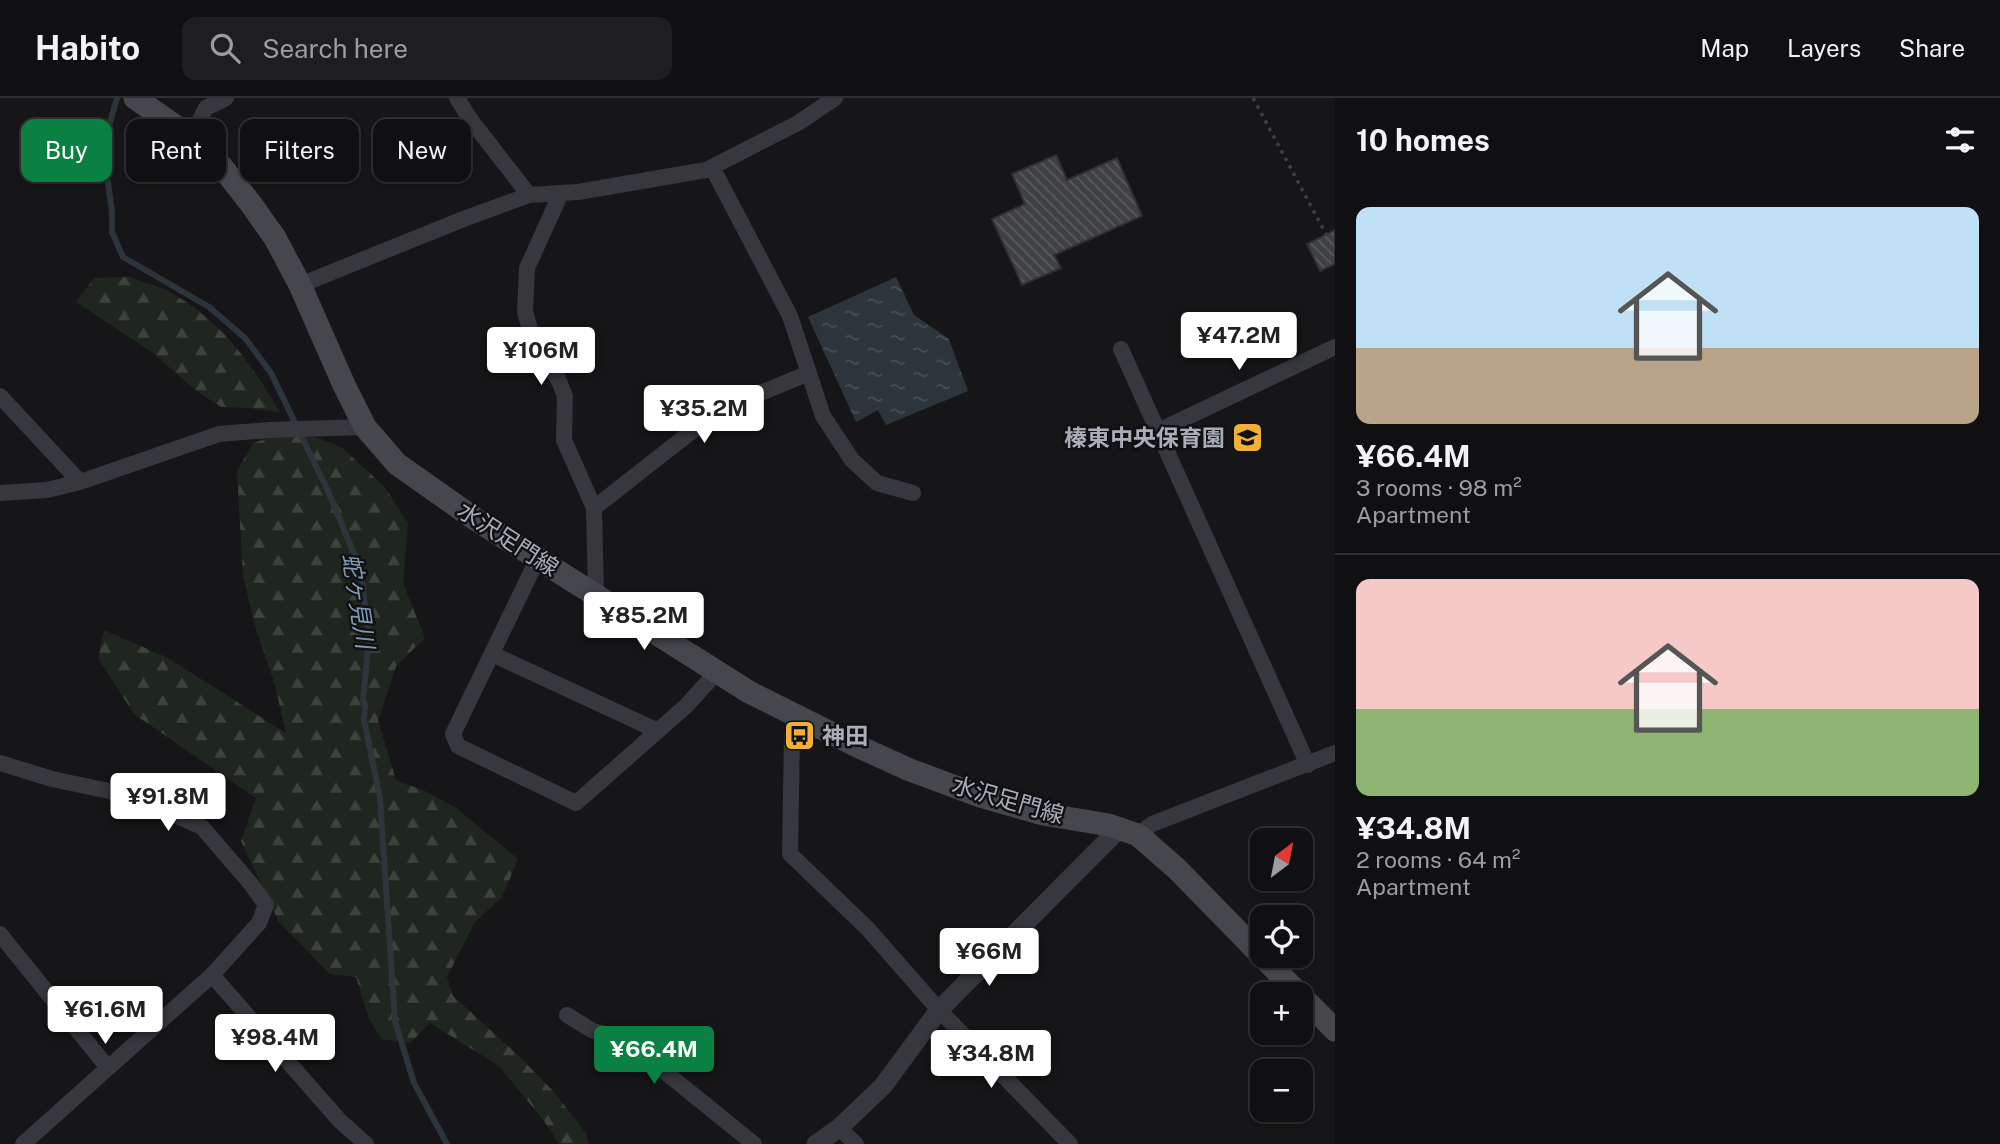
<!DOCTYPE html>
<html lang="en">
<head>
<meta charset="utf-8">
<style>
	:root { --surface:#101012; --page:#1e1e20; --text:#f1f3f6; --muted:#9c9d9f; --line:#303032; --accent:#0b8043 }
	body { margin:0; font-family:"Public Sans","Noto Sans JP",sans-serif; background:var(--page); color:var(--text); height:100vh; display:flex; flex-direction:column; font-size:26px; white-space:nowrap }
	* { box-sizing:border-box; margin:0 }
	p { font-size:23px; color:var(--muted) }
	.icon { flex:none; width:38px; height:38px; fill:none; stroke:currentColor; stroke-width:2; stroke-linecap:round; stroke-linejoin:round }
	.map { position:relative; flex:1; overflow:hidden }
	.panel { display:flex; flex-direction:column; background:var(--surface); width:665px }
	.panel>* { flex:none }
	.banner { position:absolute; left:21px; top:21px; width:665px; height:63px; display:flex; gap:14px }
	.needle { width:46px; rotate:32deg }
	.tools { position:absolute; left:1250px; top:730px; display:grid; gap:14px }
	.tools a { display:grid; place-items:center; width:63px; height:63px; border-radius:14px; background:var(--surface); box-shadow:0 2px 5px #0004,0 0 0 2px var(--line); font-size:35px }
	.price { position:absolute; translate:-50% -60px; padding:0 16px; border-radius:7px; background:#fff; color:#222; font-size:23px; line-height:46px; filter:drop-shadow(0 2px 4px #0008) }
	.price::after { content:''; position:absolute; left:50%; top:42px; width:21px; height:16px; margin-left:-10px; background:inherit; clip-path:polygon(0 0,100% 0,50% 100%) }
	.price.selected { background:var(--accent); color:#fff }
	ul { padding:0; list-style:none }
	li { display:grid; align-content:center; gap:14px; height:371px; padding:0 21px }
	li+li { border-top:2px solid var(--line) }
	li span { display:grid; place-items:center; height:217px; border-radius:14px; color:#555 }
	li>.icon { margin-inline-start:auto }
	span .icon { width:126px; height:126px; fill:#fffc; stroke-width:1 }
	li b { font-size:30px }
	h2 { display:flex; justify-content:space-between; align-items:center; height:84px; padding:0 21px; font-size:30px }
	.pill { padding:0 24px; border-radius:14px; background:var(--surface); box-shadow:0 2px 5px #0004,0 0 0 2px var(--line); font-size:24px; line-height:63px }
	.pill.selected { background:var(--accent); color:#fff }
	header { display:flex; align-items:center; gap:42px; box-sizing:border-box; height:98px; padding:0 35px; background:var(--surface); border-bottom:2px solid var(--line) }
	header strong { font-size:33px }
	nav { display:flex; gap:38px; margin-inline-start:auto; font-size:24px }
	.search { width:490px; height:63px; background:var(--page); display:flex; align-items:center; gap:18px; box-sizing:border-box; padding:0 24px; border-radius:14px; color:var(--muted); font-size:26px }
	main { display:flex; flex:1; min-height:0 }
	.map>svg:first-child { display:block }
</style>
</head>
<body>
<header>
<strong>Habito</strong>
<div class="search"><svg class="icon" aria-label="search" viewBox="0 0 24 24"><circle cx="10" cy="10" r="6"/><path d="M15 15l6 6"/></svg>Search here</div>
<nav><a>Map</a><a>Layers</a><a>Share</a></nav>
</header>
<main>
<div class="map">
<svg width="1335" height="1046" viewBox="0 0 1335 1046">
	<defs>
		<pattern id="forest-firs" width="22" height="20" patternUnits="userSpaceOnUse" patternTransform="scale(1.75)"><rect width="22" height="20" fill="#1e261f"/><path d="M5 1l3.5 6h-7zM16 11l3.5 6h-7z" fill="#3c433d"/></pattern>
		<pattern id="water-ripples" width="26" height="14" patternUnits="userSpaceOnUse" patternTransform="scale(1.75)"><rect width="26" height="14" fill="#2c353c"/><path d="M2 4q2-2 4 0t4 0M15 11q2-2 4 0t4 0" fill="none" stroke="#485056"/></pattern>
		<pattern id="building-back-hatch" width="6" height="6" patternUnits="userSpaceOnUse" patternTransform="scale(1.75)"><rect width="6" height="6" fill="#404145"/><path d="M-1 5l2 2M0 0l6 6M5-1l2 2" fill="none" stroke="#595a5e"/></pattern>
	</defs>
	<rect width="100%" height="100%" fill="#161618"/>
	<!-- forest -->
	<path fill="url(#forest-firs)" d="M 130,179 C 142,184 155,187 166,192 C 220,221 250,263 280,314 L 248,310 L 221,309 L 194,291 L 153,255 L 76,204 L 94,180 Z
		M 274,338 L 316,339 L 341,349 L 384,388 L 408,425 L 403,485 L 425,540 L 396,568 L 378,622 L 396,682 L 425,693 L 456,710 L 518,761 L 502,799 L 475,824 L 447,879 L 453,898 L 518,957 L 552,992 L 586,1035 L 588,1046 L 559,1046 L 544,1023 L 499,968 L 430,925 L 410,945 L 382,941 L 369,921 L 356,879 L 330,876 L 279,824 L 241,743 L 256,700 L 134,616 L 98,560 L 104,532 L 168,560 L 286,635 L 275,587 L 255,528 L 243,478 L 237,373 L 253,345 Z"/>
	<!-- water -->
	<path fill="url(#water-ripples)" d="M 896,179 L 914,217 L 949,241 L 968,293 L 886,327 L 878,312 L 856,324 L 808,219 Z"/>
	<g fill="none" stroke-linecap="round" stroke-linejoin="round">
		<!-- stream -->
		<path stroke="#2c353c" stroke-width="6" d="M 117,0 L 109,28 L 105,64 L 112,113 L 112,134 L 123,159 L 209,209 L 245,240 L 271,275 L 327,391 L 355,458 L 362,483 L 369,540 L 363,602 L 365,606 L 364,622 L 380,700 L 395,923 L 414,985 L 447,1046"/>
	</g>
	<!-- building -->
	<path fill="url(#building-back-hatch)" stroke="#303034" stroke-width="2" d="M 1056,57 L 1067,82 L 1117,60 L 1142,118 L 1054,157 L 1061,170 L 1022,187 L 992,121 L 1025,106 L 1012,76 Z
		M 1335,132 L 1335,166 L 1320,173 L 1307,146 Z"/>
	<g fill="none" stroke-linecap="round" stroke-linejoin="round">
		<!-- path -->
		<path stroke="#3d3f44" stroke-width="3.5" stroke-dasharray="3.5 5" stroke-linecap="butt" d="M 1253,0 L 1326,136"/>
		<!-- minor -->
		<path stroke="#37383d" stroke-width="16" d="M 457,0 L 470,21 L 529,97
			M 191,39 L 206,10 L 226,0
			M 712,69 L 790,218 L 823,318 L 852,362 L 877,385 L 913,395
			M 561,95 L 527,170 L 525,214 L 532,238 L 558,281 L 565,298 L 564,342 L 594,410 L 596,497
			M 300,187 L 466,120 L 529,97 L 578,94 L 706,72 L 798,25 L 835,0
			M 1121,251 L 1308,667
			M 0,298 L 80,384
			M 1158,333 L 1335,249
			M 0,395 L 47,392 L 80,384 L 219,336 L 269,332 L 365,329
			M 594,410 L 719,312 L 809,275
			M 538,460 L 453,636 L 458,648 L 576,705 L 686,608 L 717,574
			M 492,556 L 658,633
			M 792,637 L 790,756 L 868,831 L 939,912 L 1070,1046
			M 0,665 L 52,681 L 128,697 L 202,729 L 251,786 L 266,807 L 259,825 L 212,877 L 23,1046
			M 1138,737 L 1152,726 L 1335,655
			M 0,836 L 108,970
			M 212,877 L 340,1023 L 366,1046
			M 567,917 L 593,933 L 623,940 L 754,1046
			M 839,1030 L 856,1046"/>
		<!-- tertiary -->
		<path stroke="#37383d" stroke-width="19" d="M 816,1046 L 839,1030 L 883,988 L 939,912 L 1120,730"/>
		<!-- secondary -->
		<path stroke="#45474d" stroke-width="23" d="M 135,0 L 191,39 L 222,69 L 251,106 L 275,140 L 300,187 L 344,287 L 365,329 L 397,366 L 475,421 L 749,594 L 857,648 L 910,672 L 980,698 L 1043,716 L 1109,727 L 1138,737 L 1177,771 L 1299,896
			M 1300,897 L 1335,932"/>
	</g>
	<!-- icons -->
	<defs>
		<symbol id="school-square" viewBox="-11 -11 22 22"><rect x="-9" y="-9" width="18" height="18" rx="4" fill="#f2b134" stroke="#111113"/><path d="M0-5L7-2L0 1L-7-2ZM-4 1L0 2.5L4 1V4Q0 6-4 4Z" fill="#111"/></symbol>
		<symbol id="bus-square" viewBox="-11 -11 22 22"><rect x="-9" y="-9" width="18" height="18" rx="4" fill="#f2b134" stroke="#111113"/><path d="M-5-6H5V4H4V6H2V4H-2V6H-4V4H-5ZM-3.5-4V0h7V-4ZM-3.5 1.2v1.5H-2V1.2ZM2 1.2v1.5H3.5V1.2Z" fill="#111"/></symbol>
	</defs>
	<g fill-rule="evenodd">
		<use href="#school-square" x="1230" y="322" width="35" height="35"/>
		<use href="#bus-square" x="782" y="620" width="35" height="35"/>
	</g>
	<g text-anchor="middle" stroke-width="5" stroke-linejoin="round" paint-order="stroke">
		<!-- poi labels -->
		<g font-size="23" font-weight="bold" fill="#a8adb8" stroke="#111113" text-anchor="end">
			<text x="1225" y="348">榛東中央保育園</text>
			<text x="822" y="646" text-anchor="start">神田</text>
		</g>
		<!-- street labels -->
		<g font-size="23" fill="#a8adb8" stroke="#111113">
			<text transform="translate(508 441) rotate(33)" y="8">水沢足門線</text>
			<text transform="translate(1008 702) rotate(16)" y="8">水沢足門線</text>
		</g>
		<!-- water labels -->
		<g font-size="24" font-style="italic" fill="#7f9bb3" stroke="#111113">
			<text transform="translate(358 503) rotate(81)" y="8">蛇ヶ見川</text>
		</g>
	</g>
</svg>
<div class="tools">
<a><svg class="needle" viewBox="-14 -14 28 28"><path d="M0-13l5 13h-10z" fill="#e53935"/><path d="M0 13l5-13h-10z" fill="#9c9d9f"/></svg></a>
<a><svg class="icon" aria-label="locate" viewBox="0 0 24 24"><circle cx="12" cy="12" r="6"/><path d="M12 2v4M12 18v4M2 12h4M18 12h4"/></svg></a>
<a>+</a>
<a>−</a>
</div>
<b class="price" style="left:1239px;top:274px">¥47.2M</b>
<b class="price" style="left:541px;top:289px">¥106M</b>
<b class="price" style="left:704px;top:347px">¥35.2M</b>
<b class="price" style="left:644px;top:554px">¥85.2M</b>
<b class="price" style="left:168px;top:735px">¥91.8M</b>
<b class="price" style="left:989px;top:890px">¥66M</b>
<b class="price" style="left:105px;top:948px">¥61.6M</b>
<b class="price" style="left:275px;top:976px">¥98.4M</b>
<b class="price selected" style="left:654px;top:988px">¥66.4M</b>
<b class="price" style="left:991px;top:992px">¥34.8M</b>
<div class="banner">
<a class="pill selected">Buy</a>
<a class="pill">Rent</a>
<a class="pill">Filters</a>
<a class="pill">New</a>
</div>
</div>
<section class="panel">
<h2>10 homes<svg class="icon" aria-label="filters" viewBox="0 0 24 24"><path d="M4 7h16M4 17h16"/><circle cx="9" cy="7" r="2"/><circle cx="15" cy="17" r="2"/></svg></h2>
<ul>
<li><span style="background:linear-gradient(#bfe0f5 65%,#b9a48a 0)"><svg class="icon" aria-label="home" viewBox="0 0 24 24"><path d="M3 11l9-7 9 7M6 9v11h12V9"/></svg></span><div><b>¥66.4M</b><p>3 rooms · 98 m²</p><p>Apartment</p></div></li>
<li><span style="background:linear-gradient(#f6c9c9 60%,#8fb573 0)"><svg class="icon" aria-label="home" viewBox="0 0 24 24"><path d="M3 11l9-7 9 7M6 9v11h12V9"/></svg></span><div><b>¥34.8M</b><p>2 rooms · 64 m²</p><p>Apartment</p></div></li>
</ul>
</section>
</main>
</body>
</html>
